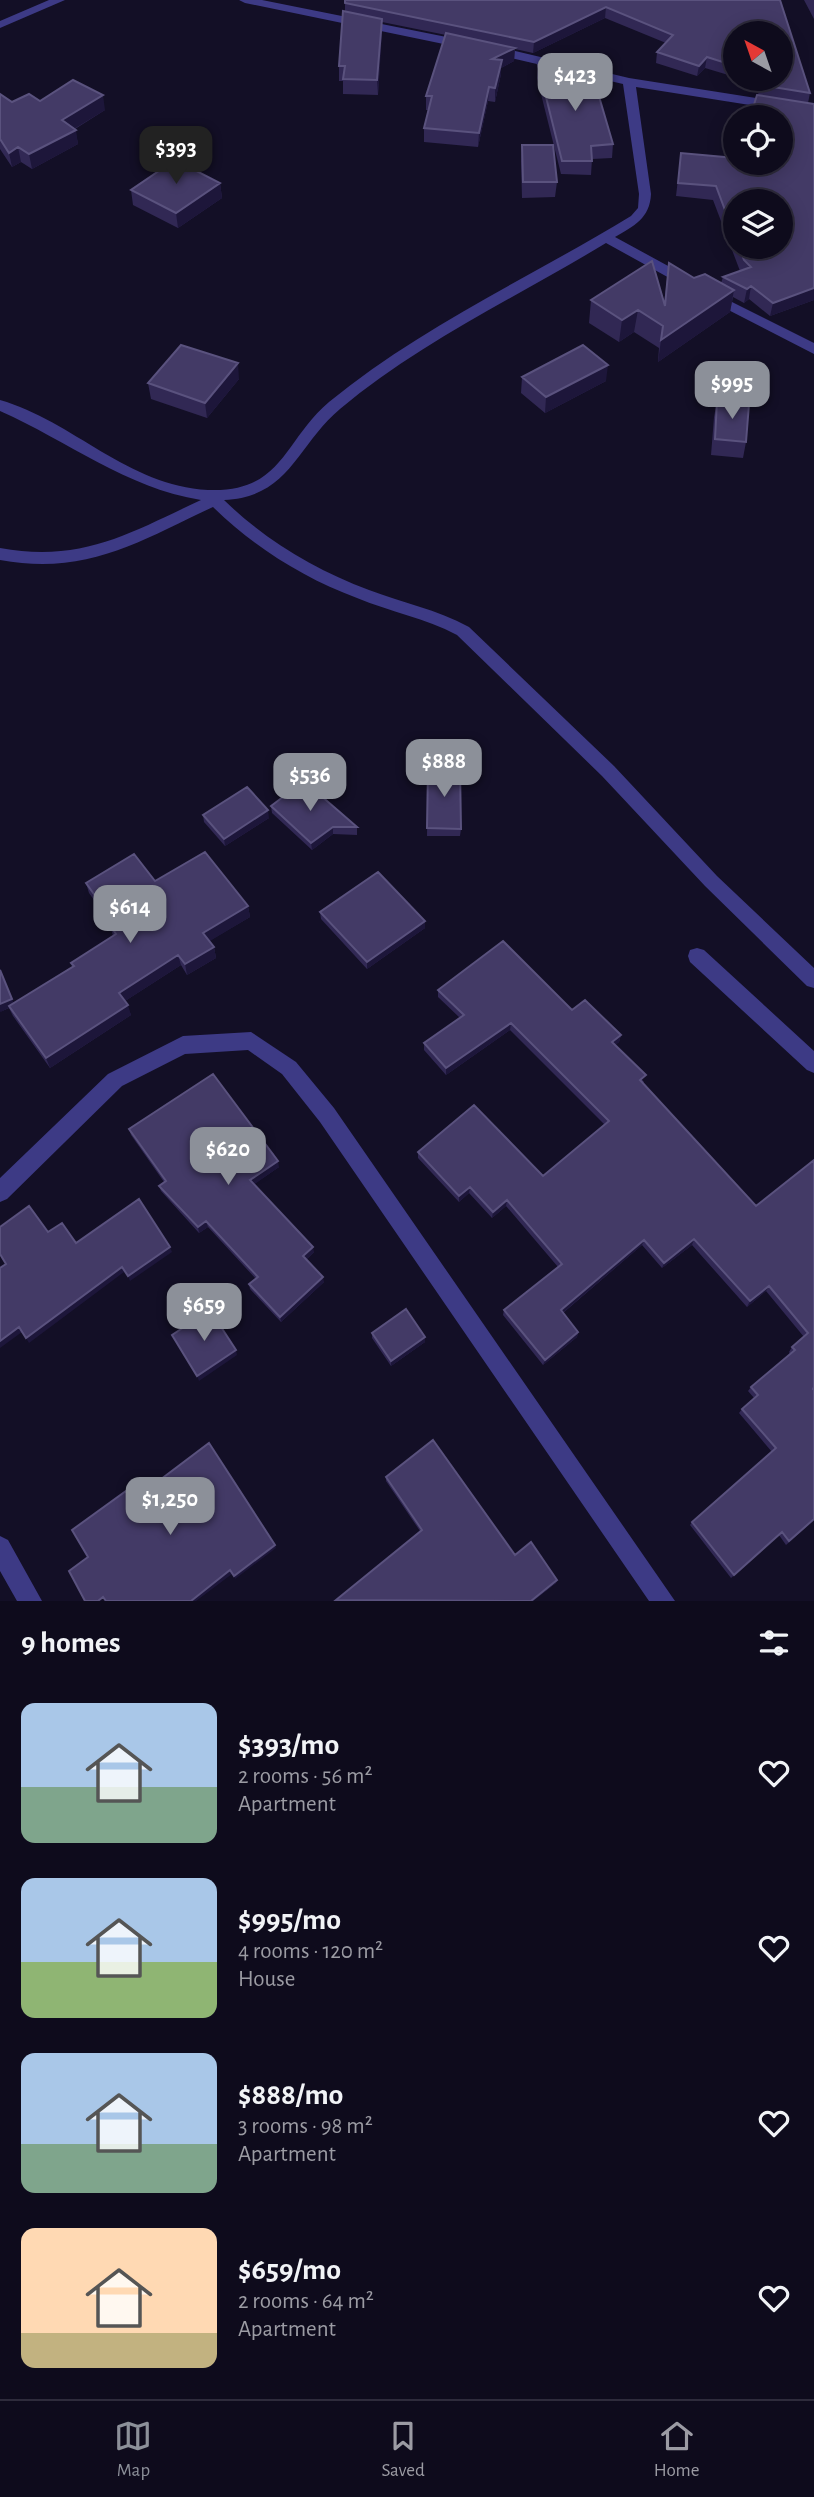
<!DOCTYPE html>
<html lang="en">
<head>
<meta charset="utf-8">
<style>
	:root { --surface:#0e0b1c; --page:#171425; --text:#f1f3f6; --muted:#9b9ba3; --line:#2e2b3b; --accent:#8c9099 }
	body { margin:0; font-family:"Alegreya Sans",sans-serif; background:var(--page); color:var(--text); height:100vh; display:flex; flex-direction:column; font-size:26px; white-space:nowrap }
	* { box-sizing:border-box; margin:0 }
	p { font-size:23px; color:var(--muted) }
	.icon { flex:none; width:38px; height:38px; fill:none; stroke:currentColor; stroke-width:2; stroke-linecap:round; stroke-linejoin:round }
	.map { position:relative; height:1601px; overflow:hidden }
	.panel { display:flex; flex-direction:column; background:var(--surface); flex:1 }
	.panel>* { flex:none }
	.needle { width:46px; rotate:320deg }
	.controls { position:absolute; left:723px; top:21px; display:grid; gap:14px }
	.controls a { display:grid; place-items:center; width:70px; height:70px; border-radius:50%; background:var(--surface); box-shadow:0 4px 18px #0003,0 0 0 2px var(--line); font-size:35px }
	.price { position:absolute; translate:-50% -60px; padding:0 16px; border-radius:14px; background:var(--accent); color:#fff; font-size:23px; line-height:46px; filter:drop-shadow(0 2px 4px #0008) }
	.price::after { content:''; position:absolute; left:50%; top:42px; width:21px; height:16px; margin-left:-10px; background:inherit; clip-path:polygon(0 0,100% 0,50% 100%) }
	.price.selected { background:#222; color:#fff }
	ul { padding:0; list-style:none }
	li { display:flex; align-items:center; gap:21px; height:175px; padding:0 21px }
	li span { display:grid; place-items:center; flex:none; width:196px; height:140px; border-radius:14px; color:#555 }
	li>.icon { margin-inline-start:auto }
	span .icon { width:84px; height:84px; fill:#fffc; stroke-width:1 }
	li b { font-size:30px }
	h2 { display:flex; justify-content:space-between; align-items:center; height:84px; padding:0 21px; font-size:30px }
	.tabs { display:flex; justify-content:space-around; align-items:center; height:98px; border-top:2px solid var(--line); background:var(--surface); font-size:19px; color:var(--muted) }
	.tabs a { display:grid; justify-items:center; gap:4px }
	.tabs .selected { color:var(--accent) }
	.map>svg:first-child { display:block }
</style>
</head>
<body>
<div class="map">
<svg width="814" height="1601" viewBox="0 0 814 1601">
	<rect width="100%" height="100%" fill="#130f26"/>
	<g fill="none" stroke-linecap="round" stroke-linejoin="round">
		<!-- minor -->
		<path fill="#3d3a85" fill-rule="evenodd" d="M 49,0 L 65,0 L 0,28 L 0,21 Z
			M 239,0 L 262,0 L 511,50 L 629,78 L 814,107 L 814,115 L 636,87 L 651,194 C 650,218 634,226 615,237 L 692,279 L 692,285 L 682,285 L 606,243 C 517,297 420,342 340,409 C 297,445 290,497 224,500 C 265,540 315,570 369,590 C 403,603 436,609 469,627 L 614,766 L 717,876 L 814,968 L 814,988 L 807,986 L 705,886 L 602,776 L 457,635 C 425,618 391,612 357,598 C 303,578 254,547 213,507 C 138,542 86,576 0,560 L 0,548 C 82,563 130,533 201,500 C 126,488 68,441 0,411 L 0,400 C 73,421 128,486 208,490 C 283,493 283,441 329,402 C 420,327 531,277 631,216 L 638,208 L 639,194 L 623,84 L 511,58 L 245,3 Z
			M 712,292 L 814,343 L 814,354 L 707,299 L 707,293 Z
			M 697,948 L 704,950 L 814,1051 L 814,1073 L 807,1070 L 690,962 L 688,956 L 690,950 Z
			M 251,1032 L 296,1062 L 334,1108 L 675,1601 L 649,1601 L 320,1122 L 282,1074 L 248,1050 L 185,1054 L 122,1086 L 7,1199 L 0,1202 L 0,1178 L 108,1074 L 183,1036 Z
			M 0,1536 L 8,1540 L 42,1601 L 17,1601 L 0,1571 Z"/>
	</g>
	<!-- wall -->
	<path fill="#312854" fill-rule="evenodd" d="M 345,0 L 780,0 L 810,93 L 808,103 L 814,104 L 814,300 L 770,316 L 749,299 L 744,303 L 733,297 L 730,312 L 658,362 L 659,348 L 634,332 L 619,342 L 589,323 L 591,300 L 664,303 L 669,263 L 694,278 L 721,283 L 723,277 L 740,271 L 713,200 L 676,196 L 681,153 L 780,163 L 758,95 L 760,85 L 739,79 L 780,79 L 735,33 L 735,77 L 705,68 L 697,76 L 656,63 L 657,52 L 666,43 L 605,18 L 533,53 L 515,49 L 514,61 L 501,68 L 501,74 L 495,102 L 488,101 L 478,147 L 424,142 L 424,128 L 428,110 L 426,110 L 426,96 L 446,35 L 382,22 L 378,95 L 343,94 L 343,81 L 339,81 L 339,66 L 345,12 ZM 735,201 L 780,247 L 735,247 Z
		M 804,0 L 814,0 L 814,19 Z
		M 538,65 L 579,74 L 613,144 L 612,158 L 592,159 L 591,175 L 561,174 L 537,78 Z
		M 0,94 L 12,102 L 40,101 L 105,110 L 75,129 L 78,144 L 32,169 L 21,162 L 12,167 L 0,149 Z
		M 522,145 L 557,182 L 555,197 L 522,198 L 521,161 Z
		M 220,183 L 222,198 L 178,228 L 133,205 L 131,190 Z
		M 522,377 L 606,381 L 545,413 L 521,393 Z
		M 239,379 L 207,418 L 151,399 L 148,383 Z
		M 717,401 L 746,442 L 743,458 L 711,455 L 714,417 Z
		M 428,769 L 461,829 L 460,836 L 427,836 Z
		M 271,806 L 357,827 L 357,835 L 333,834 L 312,850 L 272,813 Z
		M 203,815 L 269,818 L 225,846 L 204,822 Z
		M 155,881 L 248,906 L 250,917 L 209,941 L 214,947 L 216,958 L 187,975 L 181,965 L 125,1001 L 131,1015 L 50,1068 L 13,1016 L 9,1008 L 0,1012 L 72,967 L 71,963 L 113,936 L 110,925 L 111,924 L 89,893 L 86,883 Z
		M 320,912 L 425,928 L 367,969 L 321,919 Z
		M 438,990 L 572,1010 L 621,1035 L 619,1042 L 615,1045 L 644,1082 L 643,1083 L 756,1206 L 814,1160 L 814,1520 L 786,1545 L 779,1535 L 731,1578 L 690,1525 L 692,1522 L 772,1452 L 739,1413 L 742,1409 L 754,1398 L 748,1391 L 751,1387 L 790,1354 L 789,1352 L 792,1347 L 804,1337 L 766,1291 L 747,1307 L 692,1245 L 662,1268 L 642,1245 L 563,1313 L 578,1332 L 577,1337 L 543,1365 L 503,1315 L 504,1310 L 558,1267 L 506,1206 L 492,1218 L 469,1193 L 459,1202 L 418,1158 L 418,1152 L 543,1176 L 605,1125 L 510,1030 L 446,1075 L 424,1050 L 424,1043 L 460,1018 L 438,997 Z
		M 129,1129 L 279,1167 L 254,1184 L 314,1252 L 306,1260 L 324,1282 L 281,1322 L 250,1289 L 249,1284 L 256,1279 L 208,1227 L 199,1233 L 161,1191 L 159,1186 L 164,1182 L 131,1135 Z
		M 372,1333 L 425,1342 L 391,1366 L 372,1338 Z
		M 386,1477 L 515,1555 L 557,1580 L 556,1583 L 533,1601 L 336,1601 L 420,1531 L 386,1481 Z"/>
	<!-- shaded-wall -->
	<path fill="#1d163a" d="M 606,7 L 605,18 L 533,53 L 534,42 Z
		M 382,19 L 382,34 L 378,95 L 377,80 Z
		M 515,48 L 514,61 L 501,68 L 501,74 L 495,102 L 495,88 L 492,59 Z
		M 707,57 L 705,68 L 697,76 L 699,66 Z
		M 489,87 L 488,101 L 478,147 L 479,133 Z
		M 103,95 L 105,110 L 64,135 L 62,120 Z
		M 76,130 L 78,144 L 32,169 L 29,154 Z
		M 18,147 L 21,162 L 12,167 L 9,153 Z
		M 220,183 L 222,198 L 178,228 L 176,213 Z
		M 751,286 L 749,299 L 744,303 L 747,289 Z
		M 814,288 L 814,300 L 770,316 L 773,303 Z
		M 734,290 L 730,312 L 658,362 L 661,340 Z
		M 638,310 L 634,332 L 619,342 L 622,320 Z
		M 238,363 L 239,379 L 207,418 L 205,403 Z
		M 608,365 L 606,381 L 545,413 L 546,397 Z
		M 268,810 L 269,818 L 225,846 L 224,839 Z
		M 333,827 L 333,834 L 312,850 L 311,843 Z
		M 248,906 L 250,917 L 205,944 L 203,933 Z
		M 425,921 L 425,928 L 367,969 L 367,962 Z
		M 214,947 L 216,958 L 187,975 L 185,964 Z
		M 178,955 L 181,965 L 122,1003 L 119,993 Z
		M 12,999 L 15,1005 L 0,1012 L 0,1004 Z
		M 128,1005 L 131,1015 L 50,1068 L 46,1058 Z
		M 511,1023 L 510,1030 L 446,1075 L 446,1068 Z
		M 621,1035 L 619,1042 L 611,1049 L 612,1042 Z
		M 278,1161 L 279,1167 L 252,1186 L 250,1180 Z
		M 470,1187 L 469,1193 L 459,1202 L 459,1196 Z
		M 507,1200 L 506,1206 L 492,1218 L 493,1212 Z
		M 206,1221 L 208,1227 L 199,1233 L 198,1227 Z
		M 694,1239 L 692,1245 L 662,1268 L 664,1263 Z
		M 644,1240 L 642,1245 L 559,1316 L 561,1310 Z
		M 170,1247 L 172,1252 L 130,1281 L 128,1276 Z
		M 313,1247 L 314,1252 L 304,1262 L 303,1256 Z
		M 122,1267 L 124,1272 L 29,1343 L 26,1338 Z
		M 323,1277 L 324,1282 L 281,1322 L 280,1317 Z
		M 769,1286 L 766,1291 L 747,1307 L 750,1301 Z
		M 19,1327 L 22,1332 L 0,1348 L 0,1341 Z
		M 578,1332 L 577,1337 L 543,1365 L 545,1360 Z
		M 425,1337 L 425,1342 L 391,1366 L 391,1361 Z
		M 236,1350 L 237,1355 L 199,1381 L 197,1376 Z
		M 275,1545 L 276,1548 L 235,1579 L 234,1576 Z
		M 230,1570 L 232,1574 L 196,1601 L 191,1601 Z
		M 557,1580 L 556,1583 L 533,1601 L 531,1601 Z"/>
	<!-- building -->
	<path fill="#433a66" stroke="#5a527e" stroke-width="2" d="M 345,0 L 780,0 L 810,93 L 760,85 L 762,79 L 780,79 L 780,33 L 735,33 L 735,66 L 707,57 L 699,66 L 657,52 L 673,35 L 606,7 L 534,42 L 345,3 Z
		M 343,11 L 382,19 L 377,80 L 343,79 L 345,66 L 339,66 Z
		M 446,33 L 515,48 L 492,59 L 502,60 L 495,88 L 489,87 L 479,133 L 424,128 L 432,96 L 426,96 Z
		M 538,65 L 579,70 L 578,74 L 593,76 L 613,144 L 591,146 L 592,161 L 562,161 Z
		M 73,80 L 103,95 L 62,120 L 76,130 L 29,154 L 18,147 L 9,153 L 0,139 L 0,94 L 12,102 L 29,94 L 40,101 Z
		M 757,95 L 814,104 L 814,288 L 773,303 L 751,286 L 747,289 L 723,277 L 751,267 L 744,260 L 739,247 L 780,247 L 780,201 L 735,201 L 735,237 L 716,186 L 678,183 L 681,153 L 735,158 L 735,163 L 780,163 L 780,117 L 750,117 Z
		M 522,145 L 553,145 L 557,182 L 523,182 Z
		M 175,160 L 220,183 L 176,213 L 131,190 Z
		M 652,261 L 665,306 L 669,263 L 694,278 L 705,274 L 734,290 L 661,340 L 663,326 L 638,310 L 622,320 L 591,300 Z
		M 181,345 L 238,363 L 205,403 L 148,383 Z
		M 583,345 L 608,365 L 546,397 L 522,377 Z
		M 717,401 L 749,404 L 746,442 L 715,439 Z
		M 428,769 L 460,769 L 461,829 L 427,828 Z
		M 304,781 L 357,827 L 333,827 L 311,843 L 271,806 Z
		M 247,787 L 268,810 L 224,839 L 203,815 Z
		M 205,852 L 248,906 L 203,933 L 214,947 L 185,964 L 178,955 L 119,993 L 128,1005 L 46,1058 L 9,1006 L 74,966 L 71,963 L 116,934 L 110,925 L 114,922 L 86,883 L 134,854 L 155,881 Z
		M 378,872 L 425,921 L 367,962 L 320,912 Z
		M 503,941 L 572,1010 L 585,1000 L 621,1035 L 612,1042 L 646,1075 L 640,1080 L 756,1206 L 814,1160 L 814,1387 L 813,1389 L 814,1390 L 814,1519 L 789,1541 L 782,1532 L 734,1575 L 692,1522 L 776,1448 L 742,1409 L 758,1395 L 751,1387 L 795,1350 L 792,1347 L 808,1333 L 769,1286 L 750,1301 L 694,1239 L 664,1263 L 644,1240 L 561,1310 L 578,1332 L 545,1360 L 504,1310 L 562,1264 L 507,1200 L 493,1212 L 470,1187 L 459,1196 L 418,1152 L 474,1105 L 543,1176 L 609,1121 L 511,1023 L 446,1068 L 424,1043 L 464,1015 L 438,990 Z
		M 0,970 L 12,999 L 0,1004 Z
		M 213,1074 L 278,1161 L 250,1180 L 313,1247 L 303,1256 L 323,1277 L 280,1317 L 249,1284 L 258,1277 L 206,1221 L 198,1227 L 159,1186 L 166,1181 L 129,1129 Z
		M 139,1199 L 170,1247 L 128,1276 L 122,1267 L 26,1338 L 19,1327 L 0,1341 L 0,1268 L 6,1264 L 0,1254 L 0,1227 L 29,1206 L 48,1232 L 62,1223 L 76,1243 Z
		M 406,1309 L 425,1337 L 391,1361 L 372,1333 Z
		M 210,1310 L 236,1350 L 197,1376 L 172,1335 Z
		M 433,1440 L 515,1555 L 531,1542 L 557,1580 L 531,1601 L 336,1600 L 422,1530 L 386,1477 Z
		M 209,1443 L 275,1545 L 234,1576 L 230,1570 L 191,1601 L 106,1601 L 103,1597 L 98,1601 L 85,1601 L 69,1571 L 88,1557 L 72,1530 L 126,1491 L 132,1501 Z"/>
</svg>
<div class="controls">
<a><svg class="needle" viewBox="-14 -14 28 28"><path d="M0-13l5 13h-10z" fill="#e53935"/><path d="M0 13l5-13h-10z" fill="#9b9ba3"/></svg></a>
<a><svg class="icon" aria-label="locate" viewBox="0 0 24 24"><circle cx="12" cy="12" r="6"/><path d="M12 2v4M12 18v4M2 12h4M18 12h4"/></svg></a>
<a><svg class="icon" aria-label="layers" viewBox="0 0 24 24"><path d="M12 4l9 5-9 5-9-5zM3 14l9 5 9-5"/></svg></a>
</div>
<b class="price" style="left:575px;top:113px">$423</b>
<b class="price selected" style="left:176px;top:186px">$393</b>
<b class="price" style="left:732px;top:421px">$995</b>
<b class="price" style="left:444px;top:799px">$888</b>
<b class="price" style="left:310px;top:813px">$536</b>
<b class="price" style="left:130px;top:945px">$614</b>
<b class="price" style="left:228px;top:1187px">$620</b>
<b class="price" style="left:204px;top:1343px">$659</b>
<b class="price" style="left:170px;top:1537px">$1,250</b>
</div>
<section class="panel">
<h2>9 homes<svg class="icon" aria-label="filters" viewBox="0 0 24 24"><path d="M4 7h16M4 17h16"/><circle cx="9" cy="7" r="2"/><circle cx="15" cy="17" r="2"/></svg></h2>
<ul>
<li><span style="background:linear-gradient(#a9c7e8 60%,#7fa58c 0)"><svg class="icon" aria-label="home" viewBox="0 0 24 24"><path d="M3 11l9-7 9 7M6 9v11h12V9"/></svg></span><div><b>$393/mo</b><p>2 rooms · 56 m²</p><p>Apartment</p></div><svg class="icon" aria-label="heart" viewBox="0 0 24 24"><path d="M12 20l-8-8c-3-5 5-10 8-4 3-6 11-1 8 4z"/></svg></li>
<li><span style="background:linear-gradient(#a9c7e8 60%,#8fb573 0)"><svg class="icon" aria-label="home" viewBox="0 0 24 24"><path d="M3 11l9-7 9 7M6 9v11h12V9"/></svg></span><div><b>$995/mo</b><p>4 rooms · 120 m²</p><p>House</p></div><svg class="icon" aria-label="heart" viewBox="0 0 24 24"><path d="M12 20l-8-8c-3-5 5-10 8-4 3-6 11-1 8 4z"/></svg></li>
<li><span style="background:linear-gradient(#a9c7e8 65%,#7fa58c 0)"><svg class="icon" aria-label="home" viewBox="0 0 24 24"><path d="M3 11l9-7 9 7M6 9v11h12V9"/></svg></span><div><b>$888/mo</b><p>3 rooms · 98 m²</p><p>Apartment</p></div><svg class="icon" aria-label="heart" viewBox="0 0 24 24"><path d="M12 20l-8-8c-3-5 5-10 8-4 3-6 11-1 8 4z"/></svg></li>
<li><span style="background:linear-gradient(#ffd9b3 75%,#c2b280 0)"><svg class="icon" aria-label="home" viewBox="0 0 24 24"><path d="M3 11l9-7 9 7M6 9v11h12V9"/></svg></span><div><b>$659/mo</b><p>2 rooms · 64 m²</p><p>Apartment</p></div><svg class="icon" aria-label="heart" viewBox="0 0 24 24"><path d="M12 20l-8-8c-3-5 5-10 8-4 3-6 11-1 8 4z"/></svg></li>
</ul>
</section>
<nav class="tabs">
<a class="selected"><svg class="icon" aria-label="map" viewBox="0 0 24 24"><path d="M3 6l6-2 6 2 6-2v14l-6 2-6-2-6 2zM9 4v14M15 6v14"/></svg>Map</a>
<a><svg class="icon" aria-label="saved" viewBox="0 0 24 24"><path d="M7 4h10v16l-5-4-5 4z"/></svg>Saved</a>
<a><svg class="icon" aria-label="home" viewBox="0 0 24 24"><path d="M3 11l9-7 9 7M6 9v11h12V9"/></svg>Home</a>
</nav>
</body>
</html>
